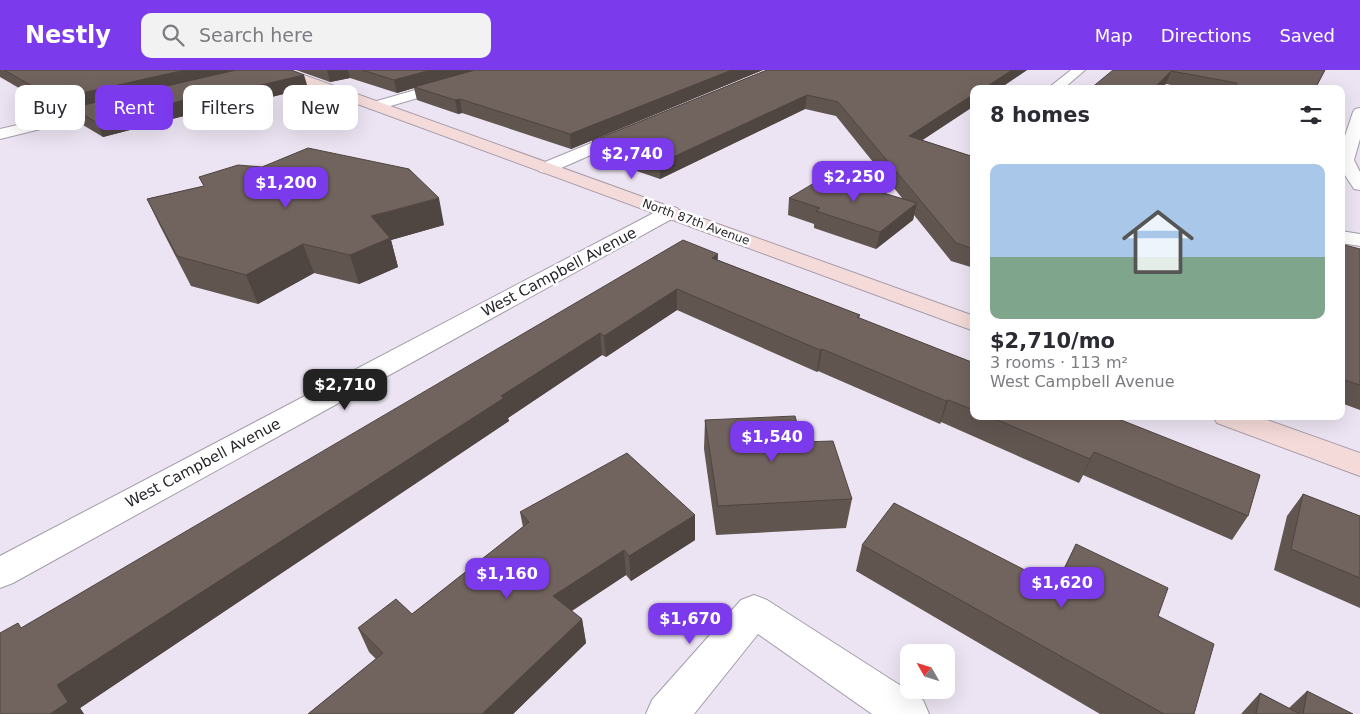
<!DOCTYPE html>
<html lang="en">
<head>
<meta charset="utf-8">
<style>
	:root { --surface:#fff; --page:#f2f2f3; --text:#2b2b33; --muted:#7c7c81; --accent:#7c3aed }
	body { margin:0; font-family:"DejaVu Sans",sans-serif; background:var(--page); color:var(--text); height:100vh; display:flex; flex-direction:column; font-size:19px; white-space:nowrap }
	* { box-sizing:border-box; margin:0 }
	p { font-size:16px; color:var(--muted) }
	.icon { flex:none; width:28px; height:28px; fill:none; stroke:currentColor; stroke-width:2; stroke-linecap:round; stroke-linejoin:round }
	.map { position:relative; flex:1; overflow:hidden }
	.drawer { position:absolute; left:970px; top:15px; width:375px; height:335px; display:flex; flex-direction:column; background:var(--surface); border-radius:10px; box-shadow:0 5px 20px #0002 }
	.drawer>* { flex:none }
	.top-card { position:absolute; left:15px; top:15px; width:475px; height:45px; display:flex; gap:10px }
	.needle { width:32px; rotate:309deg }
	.buttons { position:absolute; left:900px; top:574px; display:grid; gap:10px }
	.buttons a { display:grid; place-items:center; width:55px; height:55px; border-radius:10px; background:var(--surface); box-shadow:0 5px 20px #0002; font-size:25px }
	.price { position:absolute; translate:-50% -42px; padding:0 11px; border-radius:10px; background:var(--accent); color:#fff; font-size:16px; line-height:32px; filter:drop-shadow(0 1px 2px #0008) }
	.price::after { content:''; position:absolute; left:50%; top:30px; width:15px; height:11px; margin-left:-8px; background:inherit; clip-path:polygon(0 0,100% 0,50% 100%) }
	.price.current { background:#222; color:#fff }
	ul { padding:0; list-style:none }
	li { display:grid; align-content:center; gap:10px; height:265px; padding:0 20px }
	li span { display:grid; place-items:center; height:155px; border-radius:10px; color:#555 }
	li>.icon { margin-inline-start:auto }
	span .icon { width:90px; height:90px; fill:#fffc; stroke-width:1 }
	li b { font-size:21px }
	h2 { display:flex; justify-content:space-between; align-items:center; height:60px; padding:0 20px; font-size:21px }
	.pill { padding:0 18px; border-radius:10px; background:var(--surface); box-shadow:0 5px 20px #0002; font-size:18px; line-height:45px }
	.pill.current { background:var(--accent); color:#fff }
	header { display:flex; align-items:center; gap:30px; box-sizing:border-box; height:70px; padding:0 25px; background:var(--accent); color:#fff }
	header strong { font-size:24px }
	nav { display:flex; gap:28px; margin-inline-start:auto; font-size:18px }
	.search { width:350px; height:45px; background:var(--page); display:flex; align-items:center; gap:12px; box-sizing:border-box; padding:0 18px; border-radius:10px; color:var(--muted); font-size:19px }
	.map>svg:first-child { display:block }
</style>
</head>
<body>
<header>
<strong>Nestly</strong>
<div class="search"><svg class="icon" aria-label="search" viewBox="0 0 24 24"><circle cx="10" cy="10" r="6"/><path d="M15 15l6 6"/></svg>Search here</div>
<nav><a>Map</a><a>Directions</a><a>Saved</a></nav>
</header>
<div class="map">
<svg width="1360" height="644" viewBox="0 0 1360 644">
	<rect width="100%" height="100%" fill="#ece4f2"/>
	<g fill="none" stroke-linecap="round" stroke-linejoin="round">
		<defs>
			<path id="street" d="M 485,0 L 505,0 L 504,3 L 380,39 L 370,39 L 368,36 L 370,33 Z
				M 1071,0 L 1085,0 L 1063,19 L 1047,19 Z
				M 113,33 L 118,34 L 120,37 L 118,40 L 0,69 L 0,59 Z
				M 1360,38 L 1360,69 L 1354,90 L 1360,102 L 1360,120 L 1354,119 L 1341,99 L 1341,78 L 1353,42 L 1355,39 Z
				M 628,58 L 634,60 L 636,63 L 634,66 L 552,102 L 546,103 L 540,102 L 537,98 L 540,94 Z
				M 670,136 L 677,138 L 680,142 L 677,146 L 13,513 L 0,518 L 0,486 L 663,138 Z
				M 1341,161 L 1360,164 L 1360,176 L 1341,173 Z
				M 754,525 L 767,530 L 923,630 L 929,644 L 872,644 L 758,564 L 694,644 L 646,644 L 652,630 L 741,530 Z"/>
			<path id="secondary" d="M 272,0 L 290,0 L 974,246 L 974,261 L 273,3 Z
				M 1213,346 L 1256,346 L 1360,383 L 1360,406 L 1217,353 Z"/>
		</defs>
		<!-- street casing -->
		<use href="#street" stroke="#a59daa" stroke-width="2"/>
		<!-- secondary casing -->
		<use href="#secondary" stroke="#a59daa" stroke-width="2"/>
		<!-- street -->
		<use href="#street" fill="#fff" fill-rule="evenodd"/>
		<!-- secondary -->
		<use href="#secondary" fill="#f4dad8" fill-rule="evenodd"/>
	</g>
	<!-- wall -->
	<path fill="#615550" d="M 0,0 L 291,0 L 308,18 L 231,37 L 226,35 L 103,67 L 78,52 L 72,40 L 62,43 L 0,7 Z
		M 296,0 L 763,0 L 571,79 L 462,43 L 458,44 L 417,30 L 414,18 L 397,23 L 350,8 L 330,12 Z
		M 767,0 L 1027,0 L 999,19 L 974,19 L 974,36 L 922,70 L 974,87 L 974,198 L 951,191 L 914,145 L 913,150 L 876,179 L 814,158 L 814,154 L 788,145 L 789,128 L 902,128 L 836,46 L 805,39 L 660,109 L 593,86 L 592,71 Z
		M 1113,0 L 1325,0 L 1315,19 L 1190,19 L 1166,14 Z
		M 199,107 L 444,155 L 391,170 L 398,197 L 359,214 L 314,203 L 258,234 L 191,216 L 160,156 L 147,129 L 204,116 Z
		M 1341,174 L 1360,189 L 1360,340 L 1341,333 Z
		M 718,190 L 860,245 L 859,248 L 974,293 L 974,346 L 1111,346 L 1248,446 L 1232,470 L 1083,405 L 1079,413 L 941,352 L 940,354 L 818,301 L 817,302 L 677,240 L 606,287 L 602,285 L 508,348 L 509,351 L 80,638 L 84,644 L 0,644 L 23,557 Z
		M 705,350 L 802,372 L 852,429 L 846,458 L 716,465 L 704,379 Z
		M 1303,424 L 1360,446 L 1360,538 L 1274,500 L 1287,446 Z
		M 520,442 L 695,445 L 695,470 L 631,511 L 626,505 L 572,541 L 582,549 L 586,573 L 513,644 L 308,644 L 376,589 L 369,582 L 358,558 L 412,544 L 523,457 Z
		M 1076,474 L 1158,546 L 1194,644 L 1100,644 L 856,501 L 862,475 L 1055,516 Z
		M 1307,621 L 1353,644 L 1241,644 L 1260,623 L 1289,638 Z"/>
	<!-- shaded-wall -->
	<path fill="#4f4541" d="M 185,0 L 246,0 L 71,38 L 72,40 L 62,43 L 55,29 Z
		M 327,0 L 348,0 L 350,8 L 330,12 Z
		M 431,0 L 478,0 L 414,17 L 414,18 L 397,23 L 394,10 Z
		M 732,0 L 763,0 L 571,79 L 570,64 Z
		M 1012,0 L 1027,0 L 999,19 L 983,19 Z
		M 1171,1 L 1166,14 L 1161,19 L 1153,19 Z
		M 304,5 L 308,18 L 231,37 L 226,23 Z
		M 221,21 L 226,35 L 103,67 L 96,52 Z
		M 974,24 L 974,36 L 906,81 L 909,66 Z
		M 807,25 L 805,39 L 660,109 L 660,93 Z
		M 460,29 L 462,43 L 458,44 L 455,30 Z
		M 439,128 L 444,155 L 391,170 L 398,197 L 359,214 L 350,185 L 371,146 Z
		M 917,133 L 913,150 L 876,179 L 880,162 Z
		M 303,174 L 314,203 L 258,234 L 246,205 Z
		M 718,184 L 717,204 L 712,188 Z
		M 677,219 L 677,240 L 606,287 L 604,266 Z
		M 600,263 L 602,285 L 508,348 L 509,351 L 80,638 L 84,644 L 50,644 L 57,615 L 501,326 Z
		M 822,279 L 818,301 L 817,302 L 820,280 Z
		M 948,330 L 941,352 L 940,354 L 946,331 Z
		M 1094,382 L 1083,405 L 1079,413 L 1090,389 Z
		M 695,445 L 695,470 L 631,511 L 629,486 Z
		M 624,480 L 626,505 L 557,550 L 553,526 Z
		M 582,549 L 586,573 L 513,644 L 482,644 Z"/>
	<!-- building -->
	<path fill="#71635d" stroke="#4f4541" d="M 4,0 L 185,0 L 55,29 Z
		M 236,0 L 291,0 L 304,5 L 226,23 L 221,21 L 96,52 L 71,38 Z
		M 362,0 L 431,0 L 394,10 Z
		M 475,0 L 732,0 L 570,64 L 460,29 L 455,30 L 414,17 Z
		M 767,0 L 1012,0 L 983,19 L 974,19 L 974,24 L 909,66 L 974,87 L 974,179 L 956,173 L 838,32 L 807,25 L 660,93 L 592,71 Z
		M 1113,0 L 1325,0 L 1315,19 L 1233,19 L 1237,13 L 1171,1 L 1153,19 L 1090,19 Z
		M 308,78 L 409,99 L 439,128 L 371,146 L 390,168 L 350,185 L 303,174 L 246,205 L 177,186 L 147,129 L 204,116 L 199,107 L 238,95 L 262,97 Z
		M 826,106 L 917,133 L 880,162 L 816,141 L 820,138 L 789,128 Z
		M 683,170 L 718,184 L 712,188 L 860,245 L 857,247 L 974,293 L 974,340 L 948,330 L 946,331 L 822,279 L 820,280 L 677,219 L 604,266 L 600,263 L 501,326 L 504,328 L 57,615 L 68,632 L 50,644 L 0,644 L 0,563 L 18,553 L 21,558 Z
		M 1341,174 L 1360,179 L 1360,315 L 1341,309 Z
		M 795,346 L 802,372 L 833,371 L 852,429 L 718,436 L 705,350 Z
		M 988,346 L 1111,346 L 1260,405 L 1248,446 L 1094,382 L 1090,389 Z
		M 627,383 L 695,445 L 629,486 L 624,480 L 553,526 L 582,549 L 482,644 L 308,644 L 383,583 L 358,558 L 396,529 L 412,544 L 529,452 L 520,442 Z
		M 1303,424 L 1360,446 L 1360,508 L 1291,479 Z
		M 894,433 L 1056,516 L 1076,474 L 1168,518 L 1158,546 L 1214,574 L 1194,644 L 1164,644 L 862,475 Z
		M 1307,621 L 1353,644 L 1303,644 Z
		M 1260,623 L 1300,644 L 1256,644 Z"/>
	<g text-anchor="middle" stroke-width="5" stroke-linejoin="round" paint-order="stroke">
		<!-- far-street labels -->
		<g font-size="12" fill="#28252a" stroke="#fff">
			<text transform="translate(696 152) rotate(20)" y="4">North 87th Avenue</text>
		</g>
		<!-- street labels -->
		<g font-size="15" fill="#28252a" stroke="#fff">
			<text transform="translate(559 202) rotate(-28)" y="5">West Campbell Avenue</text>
			<text transform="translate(203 393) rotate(-28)" y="5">West Campbell Avenue</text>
		</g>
	</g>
</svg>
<div class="buttons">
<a><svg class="needle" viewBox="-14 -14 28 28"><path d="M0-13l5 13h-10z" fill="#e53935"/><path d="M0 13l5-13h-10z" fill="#7c7c81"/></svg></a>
</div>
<b class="price" style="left:632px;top:110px">$2,740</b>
<b class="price" style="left:854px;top:133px">$2,250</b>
<b class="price" style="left:286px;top:139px">$1,200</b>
<b class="price current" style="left:345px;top:341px">$2,710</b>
<b class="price" style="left:772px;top:393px">$1,540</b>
<b class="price" style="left:507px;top:530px">$1,160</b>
<b class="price" style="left:1062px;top:539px">$1,620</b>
<b class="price" style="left:690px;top:575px">$1,670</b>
<div class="top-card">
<a class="pill">Buy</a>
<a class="pill current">Rent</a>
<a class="pill">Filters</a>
<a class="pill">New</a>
</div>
<section class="drawer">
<h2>8 homes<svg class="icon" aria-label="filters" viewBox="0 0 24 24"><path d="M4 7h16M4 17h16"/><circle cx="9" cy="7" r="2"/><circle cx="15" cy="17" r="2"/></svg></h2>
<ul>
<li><span style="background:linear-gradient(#a9c7e8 60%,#7fa58c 0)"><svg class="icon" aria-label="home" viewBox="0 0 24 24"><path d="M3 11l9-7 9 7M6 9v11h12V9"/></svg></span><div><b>$2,710/mo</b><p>3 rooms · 113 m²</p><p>West Campbell Avenue</p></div></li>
</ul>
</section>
</div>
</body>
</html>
